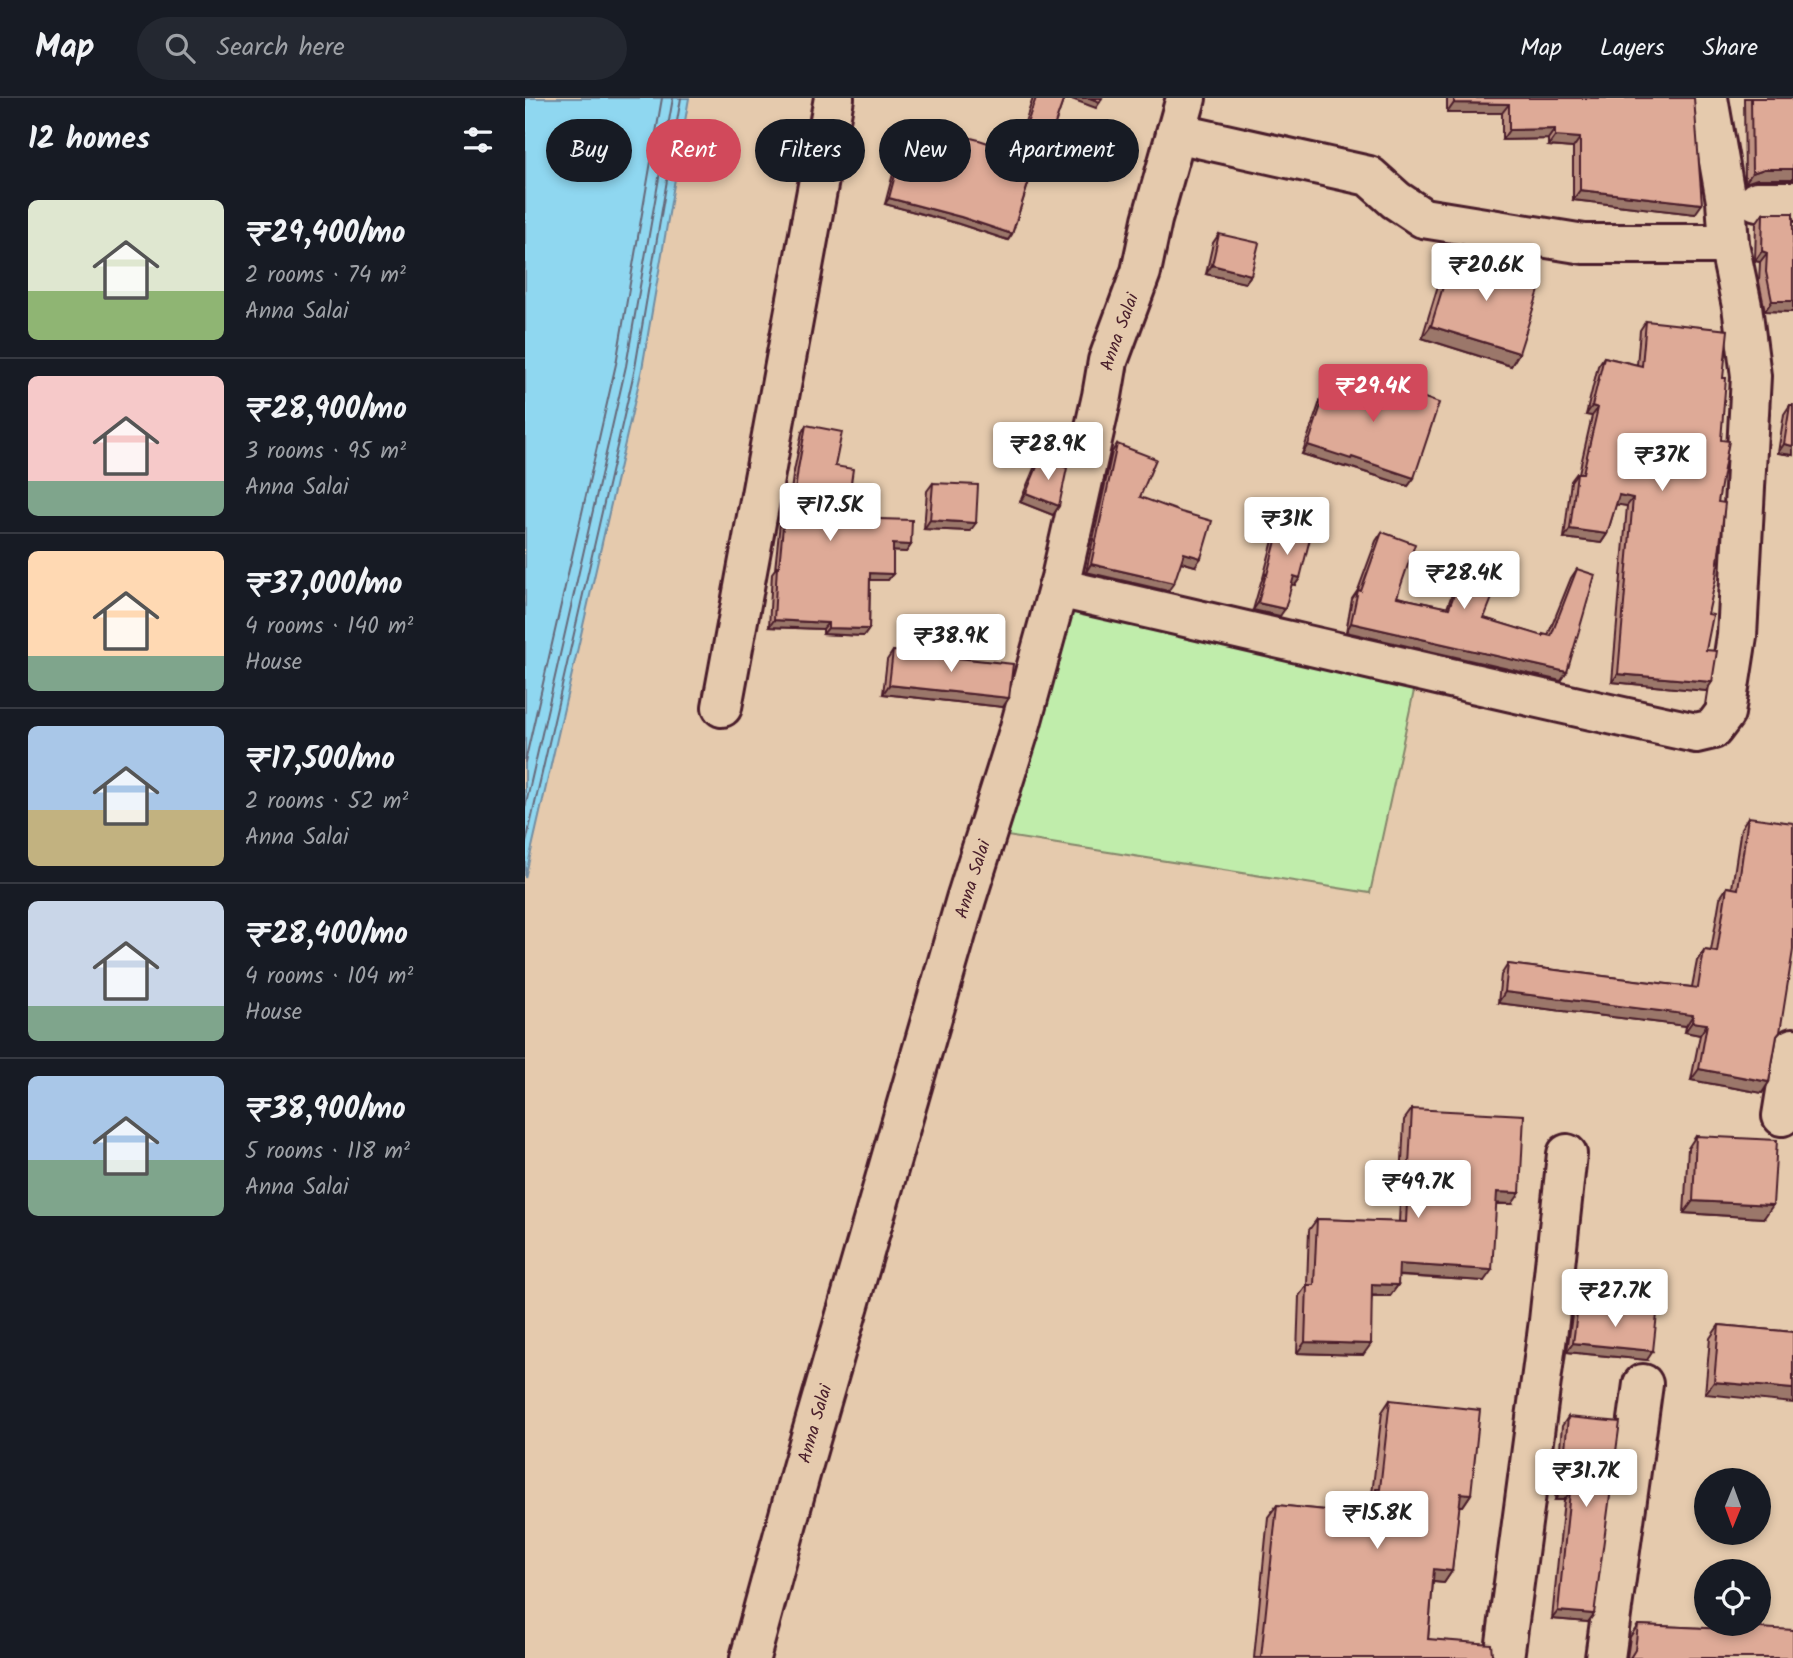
<!DOCTYPE html>
<html lang="en">
<head>
<meta charset="utf-8">
<style>
	:root { --surface:#171b24; --page:#242831; --text:#f1f3f6; --muted:#9ea1a6; --line:#363941; --accent:#d1495b }
	body { margin:0; font-family:Kalam,sans-serif; background:var(--page); color:var(--text); height:100vh; display:flex; flex-direction:column; font-size:26px; white-space:nowrap }
	* { box-sizing:border-box; margin:0 }
	p { font-size:23px; color:var(--muted) }
	.icon { flex:none; width:38px; height:38px; fill:none; stroke:currentColor; stroke-width:2; stroke-linecap:round; stroke-linejoin:round }
	.map { position:relative; flex:1; overflow:hidden }
	.details { display:flex; flex-direction:column; background:var(--surface); width:525px }
	.details>* { flex:none }
	.hud { position:absolute; left:21px; top:21px; width:665px; height:63px; display:flex; gap:14px }
	.needle { width:46px; rotate:181deg }
	.tools { position:absolute; left:1169px; top:1370px; display:grid; gap:14px }
	.tools a { display:grid; place-items:center; width:77px; height:77px; border-radius:50%; background:var(--surface); box-shadow:0 4px 10px #0003; font-size:35px }
	.price { position:absolute; translate:-50% -60px; padding:0 16px; border-radius:7px; background:#fff; color:#222; font-size:23px; line-height:46px; filter:drop-shadow(0 2px 4px #0008) }
	.price::after { content:''; position:absolute; left:50%; top:42px; width:21px; height:16px; margin-left:-10px; background:inherit; clip-path:polygon(0 0,100% 0,50% 100%) }
	.price.selected { background:var(--accent); color:#fff }
	ul { padding:0; list-style:none }
	li { display:flex; align-items:center; gap:21px; height:175px; padding:0 28px }
	li+li { border-top:2px solid var(--line) }
	li span { display:grid; place-items:center; flex:none; width:196px; height:140px; border-radius:10px; color:#555 }
	li>.icon { margin-inline-start:auto }
	span .icon { width:84px; height:84px; fill:#fffc; stroke-width:1 }
	li b { font-size:30px }
	h2 { display:flex; justify-content:space-between; align-items:center; height:84px; padding:0 28px; font-size:30px }
	.pill { padding:0 24px; border-radius:32px; background:var(--surface); box-shadow:0 4px 10px #0003; font-size:24px; line-height:63px }
	.pill.selected { background:var(--accent); color:#fff }
	header { display:flex; align-items:center; gap:42px; box-sizing:border-box; height:98px; padding:0 35px; background:var(--surface); border-bottom:2px solid var(--line) }
	header strong { font-size:33px }
	nav { display:flex; gap:38px; margin-inline-start:auto; font-size:24px }
	.search { width:490px; height:63px; background:var(--page); display:flex; align-items:center; gap:18px; box-sizing:border-box; padding:0 24px; border-radius:38px; color:var(--muted); font-size:26px }
	main { display:flex; flex:1; min-height:0 }
	.map>svg:first-child { display:block }
</style>
</head>
<body>
<header>
<strong>Map</strong>
<div class="search"><svg class="icon" aria-label="search" viewBox="0 0 24 24"><circle cx="10" cy="10" r="6"/><path d="M15 15l6 6"/></svg>Search here</div>
<nav><a>Map</a><a>Layers</a><a>Share</a></nav>
</header>
<main>
<section class="details">
<h2>12 homes<svg class="icon" aria-label="filters" viewBox="0 0 24 24"><path d="M4 7h16M4 17h16"/><circle cx="9" cy="7" r="2"/><circle cx="15" cy="17" r="2"/></svg></h2>
<ul>
<li><span style="background:linear-gradient(#dfe7d0 65%,#8fb573 0)"><svg class="icon" aria-label="home" viewBox="0 0 24 24"><path d="M3 11l9-7 9 7M6 9v11h12V9"/></svg></span><div><b>₹29,400/mo</b><p>2 rooms · 74 m²</p><p>Anna Salai</p></div></li>
<li><span style="background:linear-gradient(#f6c9c9 75%,#7fa58c 0)"><svg class="icon" aria-label="home" viewBox="0 0 24 24"><path d="M3 11l9-7 9 7M6 9v11h12V9"/></svg></span><div><b>₹28,900/mo</b><p>3 rooms · 95 m²</p><p>Anna Salai</p></div></li>
<li><span style="background:linear-gradient(#ffd9b3 75%,#7fa58c 0)"><svg class="icon" aria-label="home" viewBox="0 0 24 24"><path d="M3 11l9-7 9 7M6 9v11h12V9"/></svg></span><div><b>₹37,000/mo</b><p>4 rooms · 140 m²</p><p>House</p></div></li>
<li><span style="background:linear-gradient(#a9c7e8 60%,#c2b280 0)"><svg class="icon" aria-label="home" viewBox="0 0 24 24"><path d="M3 11l9-7 9 7M6 9v11h12V9"/></svg></span><div><b>₹17,500/mo</b><p>2 rooms · 52 m²</p><p>Anna Salai</p></div></li>
<li><span style="background:linear-gradient(#c9d6e8 75%,#7fa58c 0)"><svg class="icon" aria-label="home" viewBox="0 0 24 24"><path d="M3 11l9-7 9 7M6 9v11h12V9"/></svg></span><div><b>₹28,400/mo</b><p>4 rooms · 104 m²</p><p>House</p></div></li>
<li><span style="background:linear-gradient(#a9c7e8 60%,#7fa58c 0)"><svg class="icon" aria-label="home" viewBox="0 0 24 24"><path d="M3 11l9-7 9 7M6 9v11h12V9"/></svg></span><div><b>₹38,900/mo</b><p>5 rooms · 118 m²</p><p>Anna Salai</p></div></li>
</ul>
</section>
<div class="map">
<svg width="1268" height="1560" viewBox="0 0 1268 1560">
	<rect width="100%" height="100%" fill="#e5caad"/>
	<filter id="ink" filterUnits="userSpaceOnUse"><feTurbulence type="fractalNoise" baseFrequency=".0143" numOctaves="2"/><feDisplacementMap in="SourceGraphic" scale="14" xChannelSelector="R" yChannelSelector="G"/><feConvolveMatrix kernelMatrix="1 2 1 2 8 2 1 2 1" color-interpolation-filters="sRGB"/></filter>
	<g filter="url(#ink)">
		<!-- green -->
		<path fill="#c0edab" stroke="#85866b" stroke-width="2" d="M 539,508 L 892,579 L 845,795 L 482,738 Z"/>
		<!-- water -->
		<path fill="#8fd7f0" stroke="#738da1" stroke-width="2" d="M 0,0 L 164,0 L 117,271 L 0,780 Z"/>
		<g fill="none" stroke-linecap="round" stroke-linejoin="round">
			<!-- shore -->
			<path stroke="#66697a" stroke-width="2" d="M 0,664 L 91,266 L 137,0
				M 0,710 L 101,268 L 148,0
				M 0,749 L 110,270 L 156,0"/>
			<defs>
				<g id="minor">
					<path d="M 651,35 L 844,78 L 871,102 L 898,120 L 1059,146 L 1204,146"/>
					<path d="M 1232,103 L 1268,103"/>
					<path d="M 533,490 C 746,538 958,589 1171,635 L 1188,631 L 1200,615 L 1212,538 L 1226,278 L 1217,208 L 1204,146 L 1201,103 L 1183,0"/>
					<path d="M 197,609 L 309,0"/>
					<path d="M 1257,1018 L 1268,950"/>
					<path id="s1" d="M 225,1560 L 276,1373 L 441,801 L 494,633 L 536,480 L 577,298 L 583,263 L 616,174 L 627,122 L 661,0"/>
					<path d="M 979,1560 L 1024,1223 L 1042,1056"/>
					<path d="M 1080,1560 L 1118,1286"/>
				</g>
			</defs>
			<!-- minor casing -->
			<use href="#minor" stroke="#4a1f2b" stroke-width="44"/>
			<!-- minor -->
			<use href="#minor" stroke="#e5caad" stroke-width="38"/>
		</g>
		<!-- wall -->
		<path fill="#bf9282" stroke="#4a1f2b" stroke-width="2" d="M 508,0 L 539,0 L 518,60 L 514,66 L 510,65 L 487,136 L 483,142 L 431,125 L 360,106 L 369,72 L 373,66 L 404,74 L 414,39 L 418,33 L 490,54 Z
			M 922,0 L 1169,0 L 1170,116 L 1048,102 L 1048,50 L 1023,48 L 1023,41 L 977,42 L 977,15 L 922,15 Z
			M 1219,0 L 1268,0 L 1268,81 L 1232,81 L 1220,85 Z
			M 1238,115 L 1268,214 L 1240,213 L 1234,184 L 1235,164 L 1230,163 L 1231,125 Z
			M 694,136 L 726,177 L 720,185 L 681,176 L 688,145 Z
			M 928,156 L 994,255 L 986,268 L 897,240 L 919,168 Z
			M 1121,223 L 1198,280 L 1193,404 L 1183,516 L 1181,552 L 1181,593 L 1087,584 L 1102,408 L 1091,406 L 1082,436 L 1076,445 L 1039,440 L 1046,383 L 1052,375 L 1054,375 L 1067,318 L 1061,317 L 1073,268 L 1079,259 L 1112,267 L 1115,232 Z
			M 808,271 L 889,380 L 883,388 L 821,368 L 820,369 L 777,356 L 803,280 Z
			M 1265,307 L 1268,307 L 1268,357 L 1253,355 L 1259,316 Z
			M 281,327 L 310,368 L 321,420 L 386,447 L 381,454 L 368,453 L 363,482 L 345,482 L 344,531 L 339,538 L 298,536 L 298,531 L 244,529 L 247,475 L 250,471 L 256,415 L 260,408 L 264,408 L 268,378 L 277,334 Z
			M 592,346 L 615,399 L 670,468 L 656,464 L 643,493 L 561,474 L 587,354 Z
			M 516,359 L 534,408 L 528,417 L 495,404 L 510,368 Z
			M 408,385 L 445,433 L 399,431 L 402,393 Z
			M 760,409 L 775,480 L 770,487 L 767,486 L 755,518 L 728,512 L 736,484 L 738,480 L 755,416 Z
			M 857,434 L 872,499 L 922,510 L 936,471 L 942,462 L 959,520 L 1017,538 L 1023,537 L 1046,480 L 1052,471 L 1042,574 L 1036,583 L 821,534 L 827,501 L 833,492 L 851,443 Z
			M 368,553 L 478,609 L 358,596 L 362,562 Z
			M 1223,719 L 1252,938 L 1244,984 L 1237,995 L 1166,982 L 1175,937 L 1160,934 L 1161,928 L 973,905 L 976,877 L 983,866 L 1167,889 L 1172,863 L 1179,852 L 1186,853 L 1195,800 L 1202,789 L 1207,790 L 1216,730 Z
			M 887,1011 L 987,1106 L 971,1106 L 959,1183 L 873,1178 L 873,1187 L 865,1198 L 847,1198 L 838,1257 L 772,1255 L 774,1198 L 782,1187 L 784,1132 L 792,1121 L 874,1124 L 879,1022 Z
			M 1171,1038 L 1239,1120 L 1159,1115 L 1163,1050 Z
			M 1053,1208 L 1122,1262 L 1042,1254 L 1047,1217 Z
			M 1194,1227 L 1268,1234 L 1180,1296 L 1185,1240 Z
			M 865,1302 L 946,1396 L 938,1408 L 934,1408 L 927,1473 L 919,1485 L 908,1484 L 903,1541 L 967,1556 L 970,1560 L 729,1560 L 743,1419 L 752,1407 L 841,1416 L 843,1403 L 847,1396 L 857,1314 Z
			M 1043,1319 L 1069,1516 L 1063,1524 L 1027,1521 L 1039,1402 L 1030,1402 L 1037,1328 Z
			M 1113,1527 L 1200,1531 L 1202,1528 L 1268,1560 L 1102,1560 L 1105,1539 Z"/>
		<!-- shaded-wall -->
		<path fill="#9b776a" stroke="#4a1f2b" stroke-width="2" d="M 544,0 L 565,0 L 575,4 L 571,10 Z
			M 929,5 L 984,6 L 977,15 L 922,15 Z
			M 1030,31 L 1023,41 L 977,42 L 984,32 Z
			M 1030,38 L 1055,40 L 1048,50 L 1023,48 Z
			M 493,51 L 518,60 L 514,66 L 489,57 Z
			M 1239,71 L 1268,71 L 1268,81 L 1232,81 L 1220,85 L 1227,75 Z
			M 1055,92 L 1177,106 L 1170,116 L 1048,102 Z
			M 364,100 L 436,119 L 487,136 L 483,142 L 431,125 L 360,106 Z
			M 1237,153 L 1242,155 L 1235,164 L 1230,163 Z
			M 687,167 L 726,177 L 720,185 L 681,176 Z
			M 1247,203 L 1268,203 L 1268,214 L 1240,213 Z
			M 906,228 L 994,255 L 986,268 L 897,240 Z
			M 1067,308 L 1073,310 L 1067,318 L 1061,317 Z
			M 1259,346 L 1268,348 L 1268,357 L 1253,355 Z
			M 783,347 L 827,359 L 889,380 L 883,388 L 821,368 L 820,369 L 777,356 Z
			M 501,395 L 534,408 L 528,417 L 495,404 Z
			M 1094,397 L 1108,400 L 1102,408 L 1088,406 Z
			M 405,422 L 451,425 L 445,433 L 399,431 Z
			M 1045,431 L 1082,436 L 1076,445 L 1039,440 Z
			M 368,446 L 386,447 L 381,454 L 363,453 Z
			M 659,455 L 676,460 L 670,468 L 653,463 Z
			M 566,466 L 649,485 L 643,493 L 561,474 Z
			M 345,475 L 368,476 L 363,482 L 340,482 Z
			M 769,478 L 775,480 L 770,487 L 764,485 Z
			M 733,505 L 760,511 L 755,518 L 728,512 Z
			M 249,522 L 303,525 L 298,531 L 244,529 Z
			M 826,525 L 1042,574 L 1036,583 L 821,534 Z
			M 303,530 L 344,531 L 339,538 L 298,536 Z
			M 1093,576 L 1187,584 L 1181,593 L 1087,584 Z
			M 364,587 L 484,600 L 478,609 L 358,596 Z
			M 980,894 L 1168,917 L 1161,928 L 973,905 Z
			M 1167,924 L 1182,926 L 1175,937 L 1160,934 Z
			M 1174,971 L 1244,984 L 1237,995 L 1166,982 Z
			M 972,1094 L 995,1095 L 987,1106 L 964,1105 Z
			M 1168,1103 L 1248,1107 L 1239,1120 L 1159,1115 Z
			M 874,1166 L 967,1172 L 959,1183 L 866,1177 Z
			M 847,1186 L 873,1187 L 865,1198 L 840,1197 Z
			M 780,1244 L 846,1246 L 838,1257 L 772,1255 Z
			M 1048,1245 L 1128,1253 L 1122,1262 L 1042,1254 Z
			M 1189,1284 L 1268,1291 L 1268,1305 L 1180,1296 Z
			M 1036,1393 L 1045,1394 L 1039,1402 L 1030,1402 Z
			M 936,1395 L 946,1396 L 938,1408 L 927,1407 Z
			M 909,1471 L 927,1473 L 919,1485 L 901,1483 Z
			M 1033,1513 L 1069,1516 L 1063,1524 L 1027,1521 Z"/>
		<!-- building -->
		<path fill="#deaa97" stroke="#4a1f2b" stroke-width="2" d="M 511,0 L 539,0 L 518,60 L 493,51 Z
			M 565,0 L 577,0 L 575,4 Z
			M 929,0 L 1169,0 L 1177,106 L 1055,92 L 1055,40 L 1030,38 L 1030,31 L 984,32 L 984,6 L 929,5 Z
			M 1226,0 L 1268,0 L 1268,71 L 1239,71 L 1227,75 Z
			M 418,33 L 454,42 L 511,61 L 487,136 L 436,119 L 364,100 L 373,66 L 407,74 Z
			M 1238,115 L 1268,115 L 1268,203 L 1247,203 L 1241,174 L 1242,155 L 1237,153 Z
			M 694,136 L 734,145 L 726,177 L 687,167 Z
			M 928,156 L 1017,183 L 994,255 L 906,228 Z
			M 1121,223 L 1203,232 L 1198,280 L 1201,280 L 1196,342 L 1204,343 L 1193,404 L 1200,405 L 1191,480 L 1183,516 L 1188,517 L 1181,552 L 1192,553 L 1187,584 L 1093,576 L 1108,400 L 1094,397 L 1082,436 L 1045,431 L 1052,375 L 1058,375 L 1073,310 L 1067,308 L 1079,259 L 1117,268 Z
			M 808,271 L 871,292 L 872,290 L 914,305 L 889,380 L 827,359 L 826,361 L 783,347 Z
			M 1265,307 L 1268,307 L 1268,348 L 1259,346 Z
			M 281,327 L 317,334 L 310,368 L 328,371 L 321,420 L 387,422 L 386,447 L 368,446 L 368,476 L 345,475 L 344,531 L 303,530 L 303,525 L 249,522 L 252,468 L 254,469 L 260,408 L 268,409 L 273,371 Z
			M 592,346 L 631,361 L 615,399 L 656,414 L 687,423 L 676,460 L 659,455 L 649,485 L 566,466 Z
			M 516,359 L 542,370 L 534,408 L 501,395 Z
			M 408,385 L 453,387 L 451,425 L 405,422 Z
			M 760,409 L 791,417 L 775,480 L 769,478 L 760,511 L 733,505 L 741,476 L 742,477 Z
			M 857,434 L 890,446 L 872,499 L 924,510 L 942,462 L 977,475 L 959,520 L 1018,538 L 1018,536 L 1026,538 L 1052,471 L 1070,477 L 1042,574 L 826,525 L 833,492 L 836,493 Z
			M 368,553 L 488,566 L 484,600 L 364,587 Z
			M 1223,719 L 1268,725 L 1268,852 L 1255,934 L 1252,938 L 1244,984 L 1174,971 L 1182,926 L 1167,924 L 1168,917 L 980,894 L 983,866 L 1173,890 L 1179,852 L 1192,854 L 1202,789 L 1213,791 Z
			M 887,1011 L 999,1017 L 995,1095 L 972,1094 L 967,1172 L 874,1166 L 873,1187 L 847,1186 L 846,1246 L 780,1244 L 782,1187 L 789,1187 L 792,1121 L 881,1124 Z
			M 1171,1038 L 1252,1042 L 1248,1107 L 1168,1103 Z
			M 1053,1208 L 1132,1216 L 1128,1253 L 1048,1245 Z
			M 1194,1227 L 1268,1234 L 1268,1291 L 1189,1284 Z
			M 865,1302 L 955,1312 L 946,1396 L 936,1395 L 927,1473 L 909,1471 L 903,1541 L 966,1546 L 967,1556 L 970,1560 L 736,1560 L 752,1407 L 848,1417 L 851,1391 L 855,1391 Z
			M 1043,1319 L 1095,1324 L 1069,1516 L 1033,1513 L 1045,1394 L 1036,1393 Z
			M 1113,1527 L 1202,1531 L 1202,1528 L 1268,1532 L 1268,1560 L 1105,1560 L 1110,1552 Z"/>
	</g>
	<g text-anchor="middle" stroke-width="7" stroke-linejoin="round" paint-order="stroke">
		<!-- street labels -->
		<g font-size="18" fill="#4a1f2b" stroke="#e5caad">
			<text dy="6" stroke="none"><textPath href="#s1" startOffset="1377">Anna Salai</textPath></text>
			<text dy="6" stroke="none"><textPath href="#s1" startOffset="810">Anna Salai</textPath></text>
			<text dy="6" stroke="none"><textPath href="#s1" startOffset="243">Anna Salai</textPath></text>
		</g>
	</g>
</svg>
<div class="tools">
<a><svg class="needle" viewBox="-14 -14 28 28"><path d="M0-13l5 13h-10z" fill="#e53935"/><path d="M0 13l5-13h-10z" fill="#9ea1a6"/></svg></a>
<a><svg class="icon" aria-label="locate" viewBox="0 0 24 24"><circle cx="12" cy="12" r="6"/><path d="M12 2v4M12 18v4M2 12h4M18 12h4"/></svg></a>
</div>
<b class="price" style="left:961px;top:205px">₹20.6K</b>
<b class="price selected" style="left:848px;top:326px">₹29.4K</b>
<b class="price" style="left:523px;top:384px">₹28.9K</b>
<b class="price" style="left:1137px;top:395px">₹37K</b>
<b class="price" style="left:305px;top:445px">₹17.5K</b>
<b class="price" style="left:762px;top:459px">₹31K</b>
<b class="price" style="left:939px;top:513px">₹28.4K</b>
<b class="price" style="left:426px;top:576px">₹38.9K</b>
<b class="price" style="left:893px;top:1122px">₹49.7K</b>
<b class="price" style="left:1090px;top:1231px">₹27.7K</b>
<b class="price" style="left:1061px;top:1411px">₹31.7K</b>
<b class="price" style="left:852px;top:1453px">₹15.8K</b>
<div class="hud">
<a class="pill">Buy</a>
<a class="pill selected">Rent</a>
<a class="pill">Filters</a>
<a class="pill">New</a>
<a class="pill">Apartment</a>
</div>
</div>
</main>
</body>
</html>
